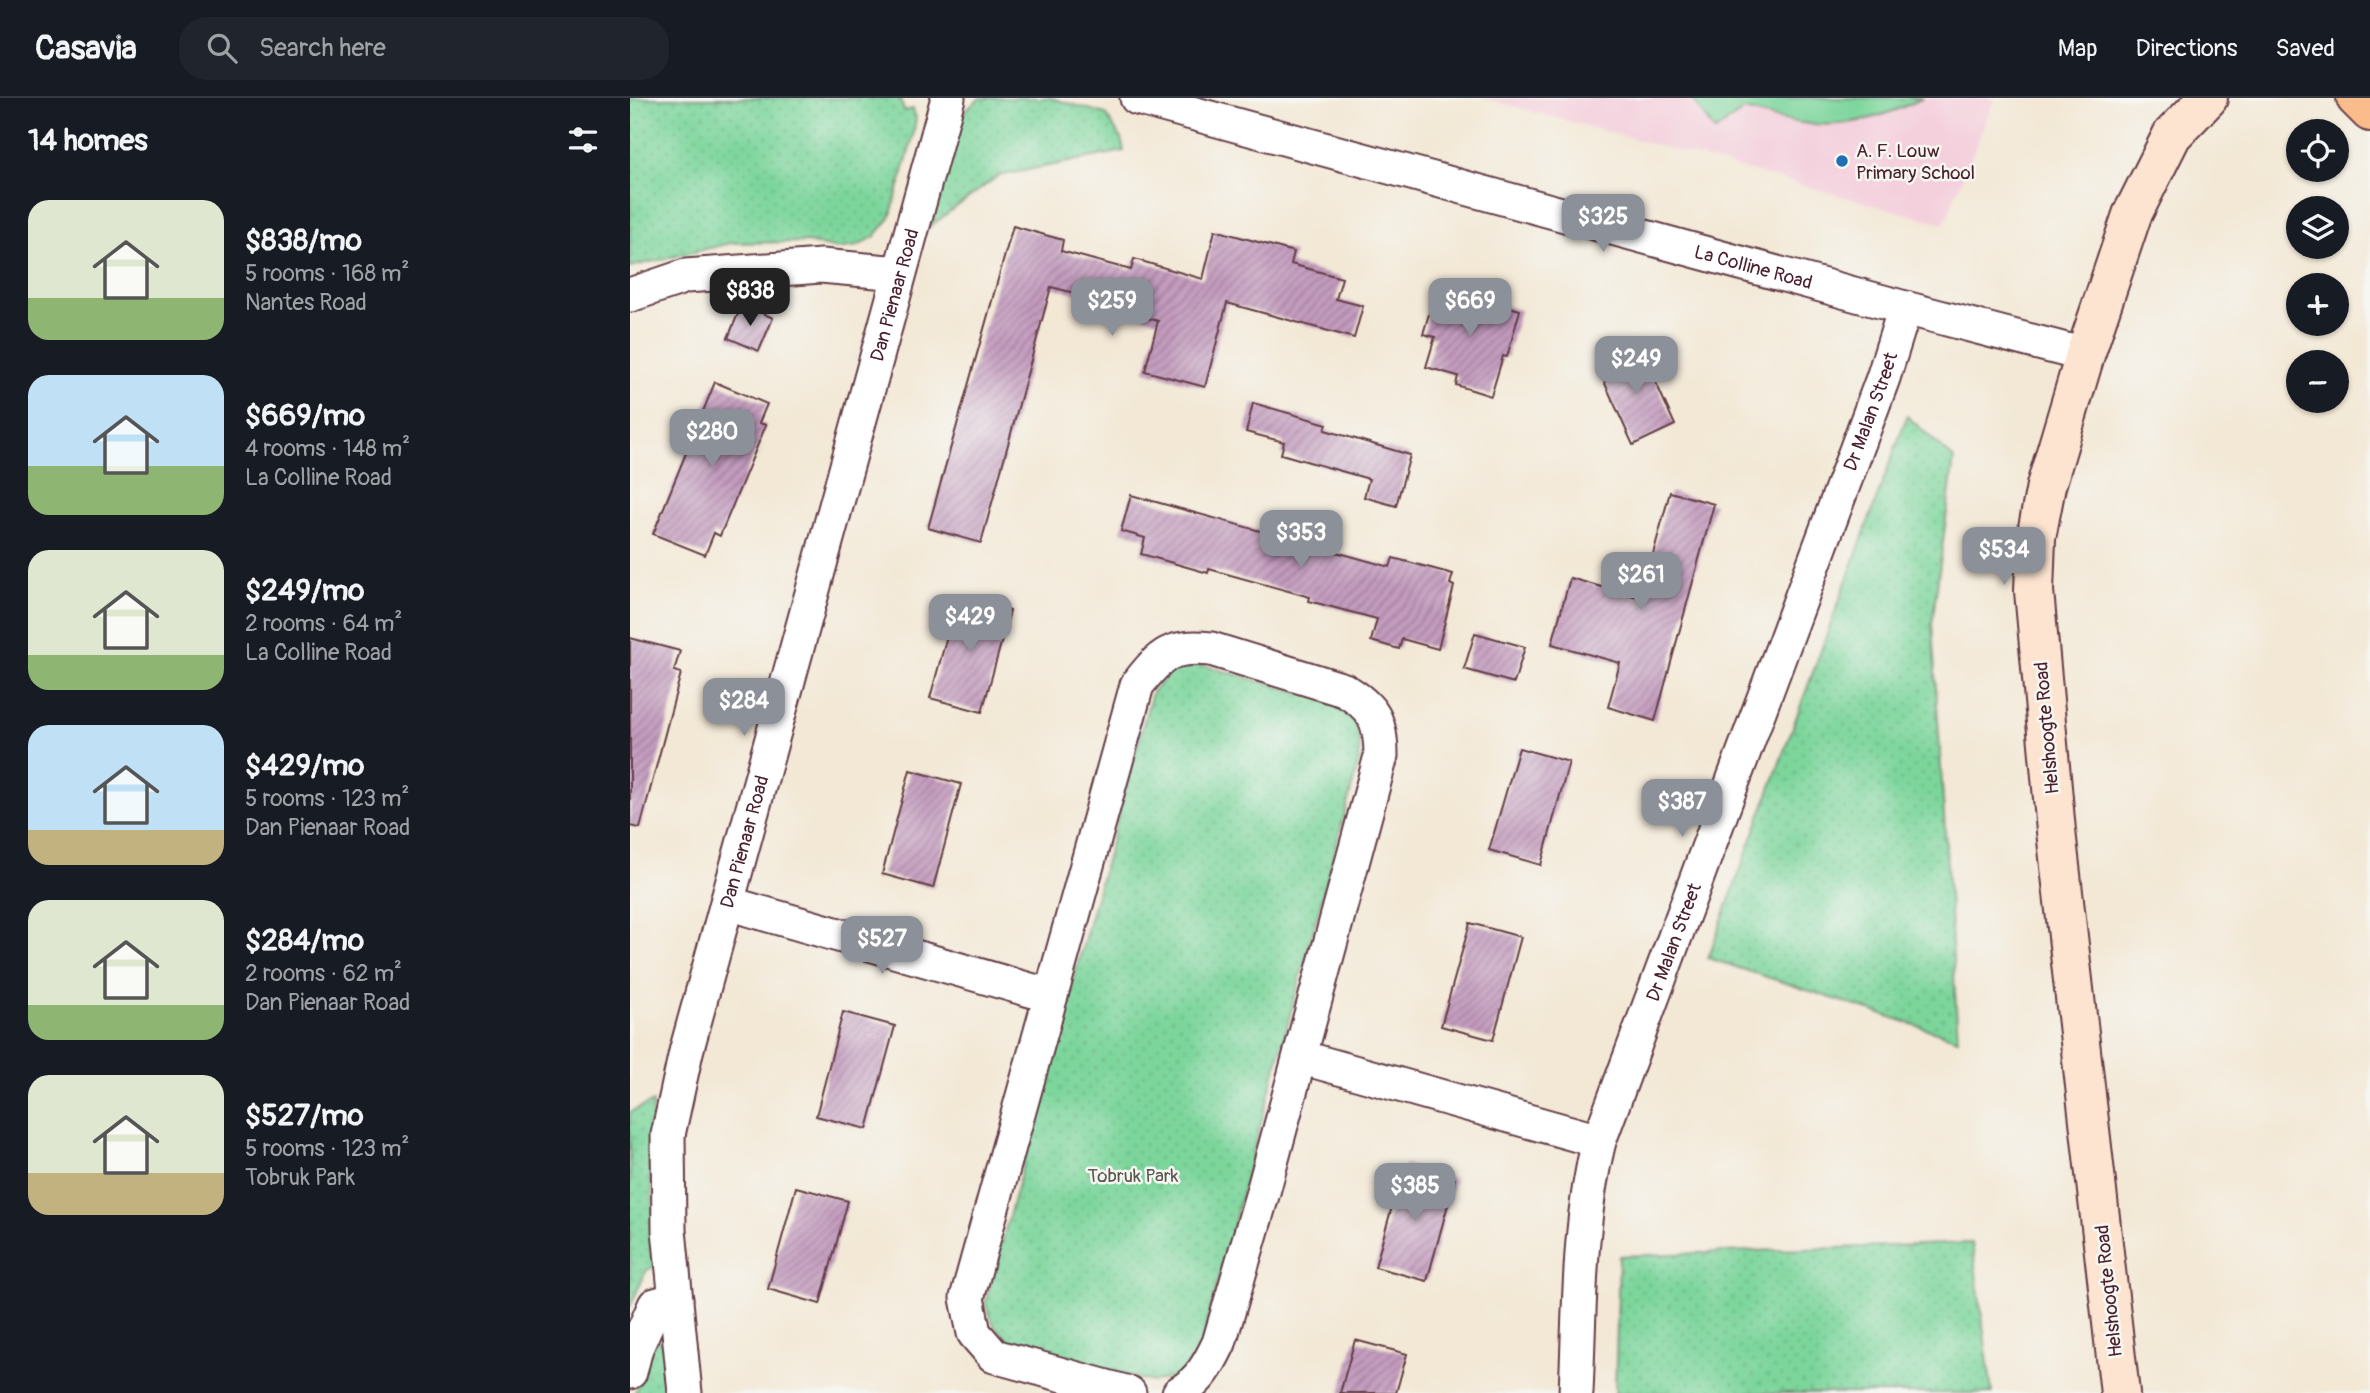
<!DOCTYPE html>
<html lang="en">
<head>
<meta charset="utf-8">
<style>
	:root { --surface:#171b24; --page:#20242c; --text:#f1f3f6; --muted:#9ea1a6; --line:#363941; --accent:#8c9099 }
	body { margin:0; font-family:Pangolin,sans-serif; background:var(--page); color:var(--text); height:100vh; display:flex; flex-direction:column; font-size:26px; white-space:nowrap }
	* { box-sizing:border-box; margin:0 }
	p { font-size:23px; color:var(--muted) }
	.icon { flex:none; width:38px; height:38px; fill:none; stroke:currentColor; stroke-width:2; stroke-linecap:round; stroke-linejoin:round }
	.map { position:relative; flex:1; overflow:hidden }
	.details { display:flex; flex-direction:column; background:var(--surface); width:630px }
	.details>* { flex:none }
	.tools { position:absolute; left:1656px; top:21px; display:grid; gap:14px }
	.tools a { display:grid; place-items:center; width:63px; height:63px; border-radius:50%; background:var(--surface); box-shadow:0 2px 5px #0004; font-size:35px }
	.price { position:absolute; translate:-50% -60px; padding:0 16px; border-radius:14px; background:var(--accent); color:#fff; font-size:23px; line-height:46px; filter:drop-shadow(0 2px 4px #0008) }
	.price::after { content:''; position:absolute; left:50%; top:42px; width:21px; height:16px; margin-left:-10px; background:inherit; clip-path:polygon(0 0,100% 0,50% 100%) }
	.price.selected { background:#222; color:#fff }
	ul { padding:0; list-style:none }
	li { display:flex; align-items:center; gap:21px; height:175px; padding:0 28px }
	li span { display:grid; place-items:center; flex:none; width:196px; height:140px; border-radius:21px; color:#555 }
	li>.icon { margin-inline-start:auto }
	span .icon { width:84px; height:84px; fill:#fffc; stroke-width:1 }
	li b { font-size:30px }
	h2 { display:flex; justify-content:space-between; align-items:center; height:84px; padding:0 28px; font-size:30px }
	header { display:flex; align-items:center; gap:42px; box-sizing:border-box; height:98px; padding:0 35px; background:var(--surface); border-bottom:2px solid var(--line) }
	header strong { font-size:33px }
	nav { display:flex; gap:38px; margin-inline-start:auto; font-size:24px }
	.search { width:490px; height:63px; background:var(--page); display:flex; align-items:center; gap:18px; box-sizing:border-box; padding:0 24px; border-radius:28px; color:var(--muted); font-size:26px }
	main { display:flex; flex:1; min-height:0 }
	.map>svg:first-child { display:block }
</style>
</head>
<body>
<header>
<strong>Casavia</strong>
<div class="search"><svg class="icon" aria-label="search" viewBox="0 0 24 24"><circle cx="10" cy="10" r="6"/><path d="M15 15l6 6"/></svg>Search here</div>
<nav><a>Map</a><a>Directions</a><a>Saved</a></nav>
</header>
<main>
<section class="details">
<h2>14 homes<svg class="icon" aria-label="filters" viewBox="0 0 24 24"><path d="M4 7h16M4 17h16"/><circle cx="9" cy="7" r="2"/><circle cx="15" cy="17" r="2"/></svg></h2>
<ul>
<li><span style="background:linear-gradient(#dfe7d0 70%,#8fb573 0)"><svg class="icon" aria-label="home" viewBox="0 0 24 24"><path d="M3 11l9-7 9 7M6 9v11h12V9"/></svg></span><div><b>$838/mo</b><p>5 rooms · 168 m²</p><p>Nantes Road</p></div></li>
<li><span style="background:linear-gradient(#bfe0f5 65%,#8fb573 0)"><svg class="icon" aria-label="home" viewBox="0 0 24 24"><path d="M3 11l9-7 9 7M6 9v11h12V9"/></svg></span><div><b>$669/mo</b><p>4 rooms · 148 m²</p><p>La Colline Road</p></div></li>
<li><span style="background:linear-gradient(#dfe7d0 75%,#8fb573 0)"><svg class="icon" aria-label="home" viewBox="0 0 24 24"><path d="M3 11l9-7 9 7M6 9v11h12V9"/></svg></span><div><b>$249/mo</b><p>2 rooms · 64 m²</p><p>La Colline Road</p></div></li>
<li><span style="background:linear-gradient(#bfe0f5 75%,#c2b280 0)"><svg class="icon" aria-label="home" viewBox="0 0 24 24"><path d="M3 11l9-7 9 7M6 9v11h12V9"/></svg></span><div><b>$429/mo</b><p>5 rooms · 123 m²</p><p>Dan Pienaar Road</p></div></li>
<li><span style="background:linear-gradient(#dfe7d0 75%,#8fb573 0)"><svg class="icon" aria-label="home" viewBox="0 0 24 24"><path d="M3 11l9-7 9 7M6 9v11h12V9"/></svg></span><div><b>$284/mo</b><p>2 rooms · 62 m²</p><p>Dan Pienaar Road</p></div></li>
<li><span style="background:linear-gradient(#dfe7d0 70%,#c2b280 0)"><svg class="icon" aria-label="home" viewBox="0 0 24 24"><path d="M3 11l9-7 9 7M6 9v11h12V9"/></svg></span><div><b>$527/mo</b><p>5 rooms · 123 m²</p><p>Tobruk Park</p></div></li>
</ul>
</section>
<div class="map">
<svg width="1740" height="1295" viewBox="0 0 1740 1295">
	<defs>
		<pattern id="grass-dots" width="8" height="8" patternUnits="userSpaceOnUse" patternTransform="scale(1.75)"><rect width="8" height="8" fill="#7cd59b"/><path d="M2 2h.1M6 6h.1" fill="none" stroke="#6db686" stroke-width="1.8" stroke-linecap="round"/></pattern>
		<pattern id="building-hatch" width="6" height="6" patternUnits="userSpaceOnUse" patternTransform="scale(1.75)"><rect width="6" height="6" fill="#c39bbe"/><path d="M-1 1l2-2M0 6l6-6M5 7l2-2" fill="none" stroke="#a07e9b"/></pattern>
	</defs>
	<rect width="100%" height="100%" fill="#f6f6f2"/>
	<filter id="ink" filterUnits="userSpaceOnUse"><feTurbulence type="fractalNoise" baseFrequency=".0143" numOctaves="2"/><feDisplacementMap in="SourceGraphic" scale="14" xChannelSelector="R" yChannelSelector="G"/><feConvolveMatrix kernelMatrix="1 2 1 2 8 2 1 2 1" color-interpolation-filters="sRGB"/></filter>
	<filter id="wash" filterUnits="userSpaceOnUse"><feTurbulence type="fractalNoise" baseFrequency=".00686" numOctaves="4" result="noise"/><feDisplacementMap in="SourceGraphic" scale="28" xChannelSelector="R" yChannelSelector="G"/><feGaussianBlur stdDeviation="1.57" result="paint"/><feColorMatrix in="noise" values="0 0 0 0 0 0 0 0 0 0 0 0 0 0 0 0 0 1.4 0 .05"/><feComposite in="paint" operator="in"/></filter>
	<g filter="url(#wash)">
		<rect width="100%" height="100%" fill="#f3e8d6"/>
		<!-- built -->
		<path fill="#f4cfdc" d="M 853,0 L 1365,0 L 1314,126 Z"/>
		<!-- grass -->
		<path fill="url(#grass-dots)" stroke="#637a63" stroke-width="2" d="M 0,0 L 270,0 L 274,13 L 283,11 L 286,20 L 283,39 L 260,120 L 245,138 L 228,148 L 207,151 L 177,144 L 101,145 L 0,169 Z
			M 350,0 L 421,0 L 476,16 L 491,41 L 494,53 L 368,78 L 299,129 L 328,26 L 335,13 Z
			M 1277,318 L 1324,361 L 1302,526 L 1328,941 L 1078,860 Z
			M 572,567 L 694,601 C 726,614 731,630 729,663 L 570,1250 L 548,1278 L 522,1284 L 383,1246 L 365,1229 L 355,1206 L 522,594 L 544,571 Z
			M 23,1004 L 18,1050 L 28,1166 L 16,1173 L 0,1209 L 0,1014 Z
			M 1342,1145 L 1362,1295 L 985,1295 L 989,1158 Z
			M 26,1244 L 31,1244 L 34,1249 L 38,1295 L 5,1295 L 19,1253 Z"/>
		<!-- pitch -->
		<path fill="#7cd59b" stroke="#637a63" stroke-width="2" d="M 1061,0 L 1293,0 C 1257,18 1214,31 1172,25 C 1153,23 1133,16 1114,12 L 1085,33 Z"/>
		<g id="blocks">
			<!-- building -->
			<path fill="url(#building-hatch)" d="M 383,128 L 433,142 L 431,153 L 501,172 L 504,161 L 573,181 L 585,132 L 664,154 L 661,166 L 712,180 L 706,201 L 733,208 L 724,240 L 597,205 L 575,289 L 515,273 L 528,223 L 489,212 L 491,207 L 421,189 L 351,445 L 298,430 Z
				M 807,189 L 890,212 L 877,259 L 873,258 L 861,298 L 826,287 L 828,278 L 796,269 L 805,239 L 793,236 Z
				M 112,206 L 143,220 L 129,253 L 98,240 Z
				M 1010,249 L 1045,327 L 1003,347 L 967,268 Z
				M 85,284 L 137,306 L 129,325 L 136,327 L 90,438 L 84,435 L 75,457 L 23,436 Z
				M 623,305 L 697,326 L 695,332 L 780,357 L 766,408 L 734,399 L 739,381 L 651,356 L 654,344 L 616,334 Z
				M 1040,394 L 1084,406 L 1025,623 L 978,609 L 990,565 L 922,546 L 940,480 L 1011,500 Z
				M 501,397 L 760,469 L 763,460 L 823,476 L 820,486 L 824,488 L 808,551 L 772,541 L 769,551 L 741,543 L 747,521 L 679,503 L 680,499 L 579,471 L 578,475 L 511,456 L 515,440 L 491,433 Z
				M 328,498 L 380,513 L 352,614 L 300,600 Z
				M 845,535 L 895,549 L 884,585 L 834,571 Z
				M 0,540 L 50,553 L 44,573 L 51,575 L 10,730 L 0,728 Z
				M 889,650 L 939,664 L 911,767 L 859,752 Z
				M 280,672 L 331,686 L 303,790 L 252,776 Z
				M 840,825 L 891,839 L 863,942 L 811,928 Z
				M 213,914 L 265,928 L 237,1031 L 186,1018 Z
				M 774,1066 L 825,1081 L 797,1183 L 745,1169 Z
				M 166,1089 L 218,1103 L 190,1206 L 138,1191 Z
				M 725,1242 L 777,1256 L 766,1295 L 710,1295 Z"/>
		</g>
	</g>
	<g filter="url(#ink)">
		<use href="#blocks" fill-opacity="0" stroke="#633d45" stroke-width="2"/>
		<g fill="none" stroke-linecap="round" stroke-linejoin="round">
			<defs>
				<g id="minor">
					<path id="s1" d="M 507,0 L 1275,210 L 1455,257"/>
					<path d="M 0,197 L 56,178 L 191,168 L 269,175"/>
					<path d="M 97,805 L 421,898"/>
					<path d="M 670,959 L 969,1043"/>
					<path d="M 0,1274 L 6,1250 L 25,1207 L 46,1201"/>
					<path id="s2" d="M 55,1295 L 39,1132 L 38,1037 L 56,954 L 318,0"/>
					<path d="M 499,1295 L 364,1258 L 344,1235 L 337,1200 L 507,587 C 531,556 541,547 581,551 L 714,592 C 744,609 751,624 751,658 L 633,1094 L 589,1245 C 579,1266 570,1283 549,1295"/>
					<path id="s3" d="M 946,1295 C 950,1209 948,1126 969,1043 L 1253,280 L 1275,210"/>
				</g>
				<path id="secondary" d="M 1490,1295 L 1426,733 L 1404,493 L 1406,440 L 1416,388 L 1455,257 L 1502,117 L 1542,37 L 1578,0"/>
				<path id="primary" d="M 1726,0 L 1740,14"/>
			</defs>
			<!-- minor casing -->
			<use href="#minor" stroke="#633d45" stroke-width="37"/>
			<!-- secondary casing -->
			<use href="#secondary" stroke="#633d45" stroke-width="42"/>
			<!-- primary casing -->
			<use href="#primary" stroke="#633d45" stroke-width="42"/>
			<!-- minor -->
			<use href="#minor" stroke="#fff" stroke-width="33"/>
			<!-- secondary -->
			<use href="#secondary" stroke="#fde4d1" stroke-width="38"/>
			<!-- primary -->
			<use href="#primary" stroke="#fabc8b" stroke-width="38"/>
		</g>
	</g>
	<!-- markers -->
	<circle fill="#1f6fb2" stroke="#f6f6f2" stroke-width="2.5" cx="1212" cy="63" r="7"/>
	<g text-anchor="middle" stroke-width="5" stroke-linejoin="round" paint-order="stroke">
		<!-- poi labels -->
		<g font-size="19" fill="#4a1f2b" stroke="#f6f6f2" text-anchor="start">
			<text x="1226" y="59">A. F. Louw<tspan x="1226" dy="22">Primary School</tspan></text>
		</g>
		<!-- street labels -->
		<g font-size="19" fill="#4a1f2b" stroke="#f6f6f2">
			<text dy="7" stroke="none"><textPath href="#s1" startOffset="639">La Colline Road</textPath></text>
			<text dy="7" stroke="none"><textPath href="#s2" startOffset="1129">Dan Pienaar Road</textPath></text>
			<text dy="7" stroke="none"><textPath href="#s3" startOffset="1032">Dr Malan Street</textPath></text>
			<text transform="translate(1416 630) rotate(-95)" y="7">Helshoogte Road</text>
			<text dy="7" stroke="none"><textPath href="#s2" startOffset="562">Dan Pienaar Road</textPath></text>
			<text dy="7" stroke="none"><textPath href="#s3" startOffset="466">Dr Malan Street</textPath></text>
			<text transform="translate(1478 1193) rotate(-96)" y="7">Helshoogte Road</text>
		</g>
		<!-- park labels -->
		<g font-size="19" fill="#59564d" stroke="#f6f6f2">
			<text x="503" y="1084">Tobruk Park</text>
		</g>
	</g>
</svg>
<div class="tools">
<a><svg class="icon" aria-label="locate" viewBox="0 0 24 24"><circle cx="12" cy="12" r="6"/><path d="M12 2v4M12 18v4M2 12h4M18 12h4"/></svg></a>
<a><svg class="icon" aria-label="layers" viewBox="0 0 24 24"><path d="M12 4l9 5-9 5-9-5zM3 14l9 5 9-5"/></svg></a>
<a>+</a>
<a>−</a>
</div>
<b class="price" style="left:973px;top:156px">$325</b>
<b class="price selected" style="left:120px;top:230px">$838</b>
<b class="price" style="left:482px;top:240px">$259</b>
<b class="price" style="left:840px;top:240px">$669</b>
<b class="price" style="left:1006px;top:298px">$249</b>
<b class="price" style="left:82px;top:371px">$280</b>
<b class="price" style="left:671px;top:472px">$353</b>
<b class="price" style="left:1374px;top:489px">$534</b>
<b class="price" style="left:1011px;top:514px">$261</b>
<b class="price" style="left:340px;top:556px">$429</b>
<b class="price" style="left:114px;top:640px">$284</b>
<b class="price" style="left:1052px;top:741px">$387</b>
<b class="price" style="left:252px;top:878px">$527</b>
<b class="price" style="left:785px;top:1125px">$385</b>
</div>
</main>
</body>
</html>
